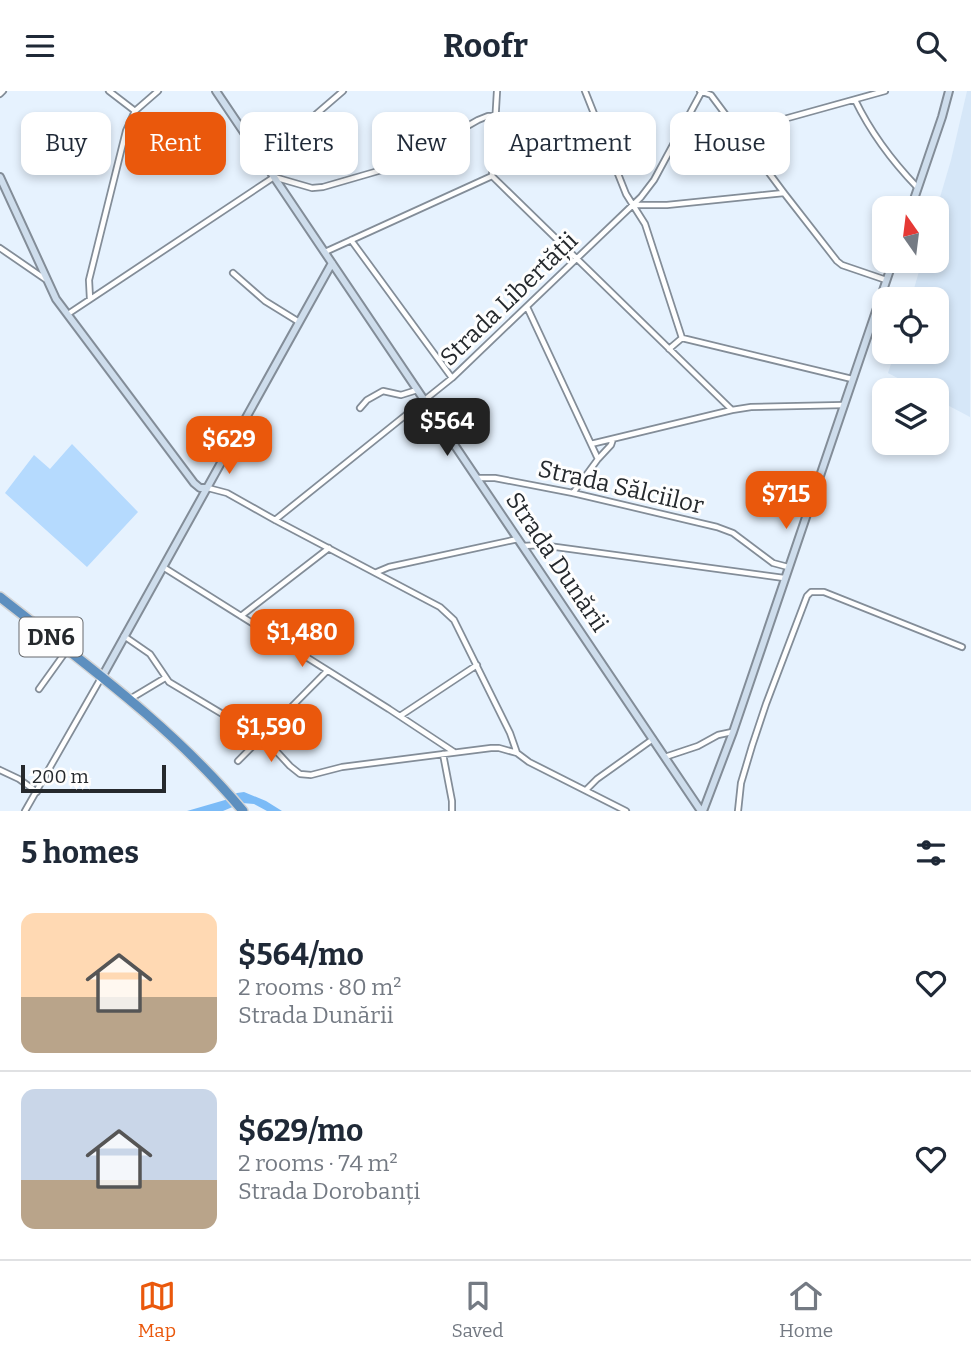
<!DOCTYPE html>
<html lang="en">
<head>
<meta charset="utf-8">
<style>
	:root { --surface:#fff; --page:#f2f2f3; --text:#1f2937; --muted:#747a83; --line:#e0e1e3; --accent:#ea580c }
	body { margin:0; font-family:Bitter,serif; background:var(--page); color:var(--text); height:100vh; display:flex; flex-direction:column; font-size:26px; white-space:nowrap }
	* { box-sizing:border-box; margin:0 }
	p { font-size:23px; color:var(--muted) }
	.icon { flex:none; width:38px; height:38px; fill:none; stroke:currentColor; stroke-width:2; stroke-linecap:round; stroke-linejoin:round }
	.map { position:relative; height:720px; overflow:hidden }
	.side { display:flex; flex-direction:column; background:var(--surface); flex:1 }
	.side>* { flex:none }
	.hud { position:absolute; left:21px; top:21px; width:929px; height:63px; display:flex; gap:14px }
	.needle { width:46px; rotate:346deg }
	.fabs { position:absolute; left:872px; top:105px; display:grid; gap:14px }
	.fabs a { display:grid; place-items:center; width:77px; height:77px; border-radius:14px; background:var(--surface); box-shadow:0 4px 10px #0003; font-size:35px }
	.scale { position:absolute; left:21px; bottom:18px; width:145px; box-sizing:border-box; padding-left:7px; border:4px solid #25292d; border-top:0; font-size:19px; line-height:24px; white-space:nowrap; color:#25292d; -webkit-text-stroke:5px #fefefe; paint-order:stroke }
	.price { position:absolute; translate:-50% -60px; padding:0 16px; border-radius:14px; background:var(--accent); color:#fff; font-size:23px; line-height:46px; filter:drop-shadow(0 2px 4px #0008) }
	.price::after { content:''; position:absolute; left:50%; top:42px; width:21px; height:16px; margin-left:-10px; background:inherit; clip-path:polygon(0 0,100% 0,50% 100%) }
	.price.on { background:#222; color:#fff }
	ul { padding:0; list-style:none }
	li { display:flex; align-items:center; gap:21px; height:175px; padding:0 21px }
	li+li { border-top:2px solid var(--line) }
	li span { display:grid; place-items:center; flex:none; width:196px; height:140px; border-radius:14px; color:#555 }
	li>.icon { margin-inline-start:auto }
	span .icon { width:84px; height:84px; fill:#fffc; stroke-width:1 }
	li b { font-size:30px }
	h2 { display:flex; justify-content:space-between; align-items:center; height:84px; padding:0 21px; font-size:30px }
	.tag { padding:0 24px; border-radius:14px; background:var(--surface); box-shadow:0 4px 10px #0003; font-size:24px; line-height:63px }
	.tag.on { background:var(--accent); color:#fff }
	header { display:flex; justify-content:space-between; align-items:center; height:91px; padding:0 21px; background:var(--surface); font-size:32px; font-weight:700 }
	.tabs { display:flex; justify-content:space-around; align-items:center; height:98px; border-top:2px solid var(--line); background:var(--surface); font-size:19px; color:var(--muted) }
	.tabs a { display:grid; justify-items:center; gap:4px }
	.tabs .on { color:var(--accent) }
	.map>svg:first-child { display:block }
</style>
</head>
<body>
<header><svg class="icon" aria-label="menu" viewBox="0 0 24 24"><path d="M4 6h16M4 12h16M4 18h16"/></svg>Roofr<svg class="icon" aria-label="search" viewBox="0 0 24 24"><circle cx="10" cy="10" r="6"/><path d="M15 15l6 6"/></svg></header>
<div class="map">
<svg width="971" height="720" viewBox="0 0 971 720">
	<rect width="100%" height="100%" fill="#e6f2fe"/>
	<!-- built -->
	<path fill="#d6e7f8" d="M 967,0 L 971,0 L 970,326 L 936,308 L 936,299 L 920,299 L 888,282 L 895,261 L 936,261 L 936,208 L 911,208 L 922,170 L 936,170 L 936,120 L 951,69 Z"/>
	<!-- green -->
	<path fill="#b5dafe" d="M 72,353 L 138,421 L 87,476 L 5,402 L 34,364 L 50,378 Z"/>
	<!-- water -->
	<path fill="#7bbbf7" d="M 244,701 L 266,710 L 282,720 L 267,720 L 254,713 L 242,712 L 223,720 L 187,720 L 225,709 L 237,702 Z"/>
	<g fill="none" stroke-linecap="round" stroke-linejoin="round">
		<defs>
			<path id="street" d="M 109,0 L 135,20
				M 497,0 L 492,85 L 732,319
				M 585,0 L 626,103 L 645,133 L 682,247 L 852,288
				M 700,0 L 711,4 L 784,102 L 837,170 L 842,174 L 886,189
				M 0,3 L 3,0
				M 855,9 C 870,40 893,71 917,96
				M 748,53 L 777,30 L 885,0
				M 263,69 L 343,0
				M 634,114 L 667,114 L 784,102
				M 351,149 L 452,287
				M 0,157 L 45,188
				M 325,161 L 492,85
				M 233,182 L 265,210 L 299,231
				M 90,208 L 89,189 L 126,40 L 135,20 L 158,0
				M 527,216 L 598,368
				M 68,223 L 274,86 L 312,97 L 323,96 L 399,74 L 478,29 L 488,25 L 495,25
				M 669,258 L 682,247
				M 360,317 L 367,309 L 383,300 L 401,304 L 417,299
				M 591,353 L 732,319 L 751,316 L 844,314
				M 477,387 L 495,387 L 573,402 L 717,436 L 733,442 L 773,472 L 788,476
				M 208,397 L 227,402 L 275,429 L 440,516 L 454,529 L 510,642 L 517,662 L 529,671 L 626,720
				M 573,402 L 598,368 L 611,354 L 613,348
				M 275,429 L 452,287 L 641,106 L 654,89 L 702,0
				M 523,455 L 541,454 L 784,487
				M 163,476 L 389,618 L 454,661
				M 377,481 L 389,476 L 518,448
				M 241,525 L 329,457
				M 124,545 L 150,563 L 169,591 L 266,649 L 290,675 L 300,683 L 311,684 L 342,676 L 491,657 L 499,657 L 517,662
				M 39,598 L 67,559
				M 130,608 L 165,587
				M 400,625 L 477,574
				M 443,663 L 452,710 L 452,720
				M 665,666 L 698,655 L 718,644 L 732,641
				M 238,670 L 327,580
				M 0,679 L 19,688 L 37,701
				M 586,699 L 597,688 L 653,648
				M 25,720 L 101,587
				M 738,720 L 741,692 L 752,655 L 766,613 L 807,505 L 811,501 L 824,501 L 962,556"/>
			<path id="secondary" d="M 216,0 L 701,720
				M 0,86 L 56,208 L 194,392 L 200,397 L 207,397
				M 911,117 L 942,26 L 949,0
				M 102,586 L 332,172
				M 703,720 L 733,641 L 893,170"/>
			<path id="highway" d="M 0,506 C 85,573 173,636 243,720"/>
		</defs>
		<!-- street casing -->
		<use href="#street" stroke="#838d98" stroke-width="8"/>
		<!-- secondary casing -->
		<use href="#secondary" stroke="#838d98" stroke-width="10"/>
		<!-- highway casing -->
		<use href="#highway" stroke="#d3d4d5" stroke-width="12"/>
		<!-- street -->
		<use href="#street" stroke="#fff" stroke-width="4.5"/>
		<!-- secondary -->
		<use href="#secondary" stroke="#ceddec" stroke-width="6"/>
		<!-- highway -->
		<use href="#highway" stroke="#5d8fbf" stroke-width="9"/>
	</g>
	<g text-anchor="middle" stroke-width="6" stroke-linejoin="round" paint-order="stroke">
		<!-- shield labels -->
		<rect fill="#fefefe" stroke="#66696c" stroke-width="2" x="19.5" y="526.5" width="63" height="39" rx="5"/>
		<g font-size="23" font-weight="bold" fill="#25292d">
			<text x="51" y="554">DN6</text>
		</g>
		<!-- street labels -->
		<g font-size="24" fill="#25292d" stroke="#fefefe">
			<text transform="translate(509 208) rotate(-44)" y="8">Strada Libertății</text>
			<text transform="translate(621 396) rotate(13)" y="8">Strada Sălciilor</text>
			<text transform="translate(557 471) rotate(56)" y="8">Strada Dunării</text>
		</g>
	</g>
</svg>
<div class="fabs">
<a><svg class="needle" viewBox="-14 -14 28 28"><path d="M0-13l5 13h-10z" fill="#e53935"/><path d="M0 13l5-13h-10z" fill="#747a83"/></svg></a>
<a><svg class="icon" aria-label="locate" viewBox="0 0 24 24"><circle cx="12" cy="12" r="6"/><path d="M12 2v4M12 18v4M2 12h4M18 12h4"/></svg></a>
<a><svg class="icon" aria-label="layers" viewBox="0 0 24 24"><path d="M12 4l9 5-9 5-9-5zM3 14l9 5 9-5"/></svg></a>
</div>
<div class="scale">200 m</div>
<b class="price on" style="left:447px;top:367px">$564</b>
<b class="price" style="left:229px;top:385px">$629</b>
<b class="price" style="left:786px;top:440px">$715</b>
<b class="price" style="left:302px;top:578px">$1,480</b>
<b class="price" style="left:271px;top:673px">$1,590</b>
<div class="hud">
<a class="tag">Buy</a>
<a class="tag on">Rent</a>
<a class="tag">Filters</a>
<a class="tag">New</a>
<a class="tag">Apartment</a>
<a class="tag">House</a>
</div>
</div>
<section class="side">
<h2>5 homes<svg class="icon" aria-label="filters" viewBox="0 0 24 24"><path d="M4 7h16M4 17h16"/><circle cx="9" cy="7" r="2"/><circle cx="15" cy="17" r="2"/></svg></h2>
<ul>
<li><span style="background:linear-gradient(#ffd9b3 60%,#b9a48a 0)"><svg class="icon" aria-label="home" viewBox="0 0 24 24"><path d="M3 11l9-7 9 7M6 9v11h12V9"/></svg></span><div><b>$564/mo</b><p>2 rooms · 80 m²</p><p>Strada Dunării</p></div><svg class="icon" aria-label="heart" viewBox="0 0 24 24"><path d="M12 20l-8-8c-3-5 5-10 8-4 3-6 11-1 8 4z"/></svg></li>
<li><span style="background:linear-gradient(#c9d6e8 65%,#b9a48a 0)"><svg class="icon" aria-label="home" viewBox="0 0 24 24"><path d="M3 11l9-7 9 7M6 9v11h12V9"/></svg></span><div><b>$629/mo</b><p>2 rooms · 74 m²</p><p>Strada Dorobanți</p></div><svg class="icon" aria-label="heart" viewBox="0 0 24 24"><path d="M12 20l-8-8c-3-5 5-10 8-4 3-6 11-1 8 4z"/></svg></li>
</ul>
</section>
<nav class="tabs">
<a class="on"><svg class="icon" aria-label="map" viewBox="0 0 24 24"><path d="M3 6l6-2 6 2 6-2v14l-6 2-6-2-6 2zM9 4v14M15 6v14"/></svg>Map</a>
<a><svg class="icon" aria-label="saved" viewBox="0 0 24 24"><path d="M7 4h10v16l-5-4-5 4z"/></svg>Saved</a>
<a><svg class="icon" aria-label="home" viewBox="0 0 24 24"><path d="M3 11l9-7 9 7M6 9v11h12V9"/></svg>Home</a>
</nav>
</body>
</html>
